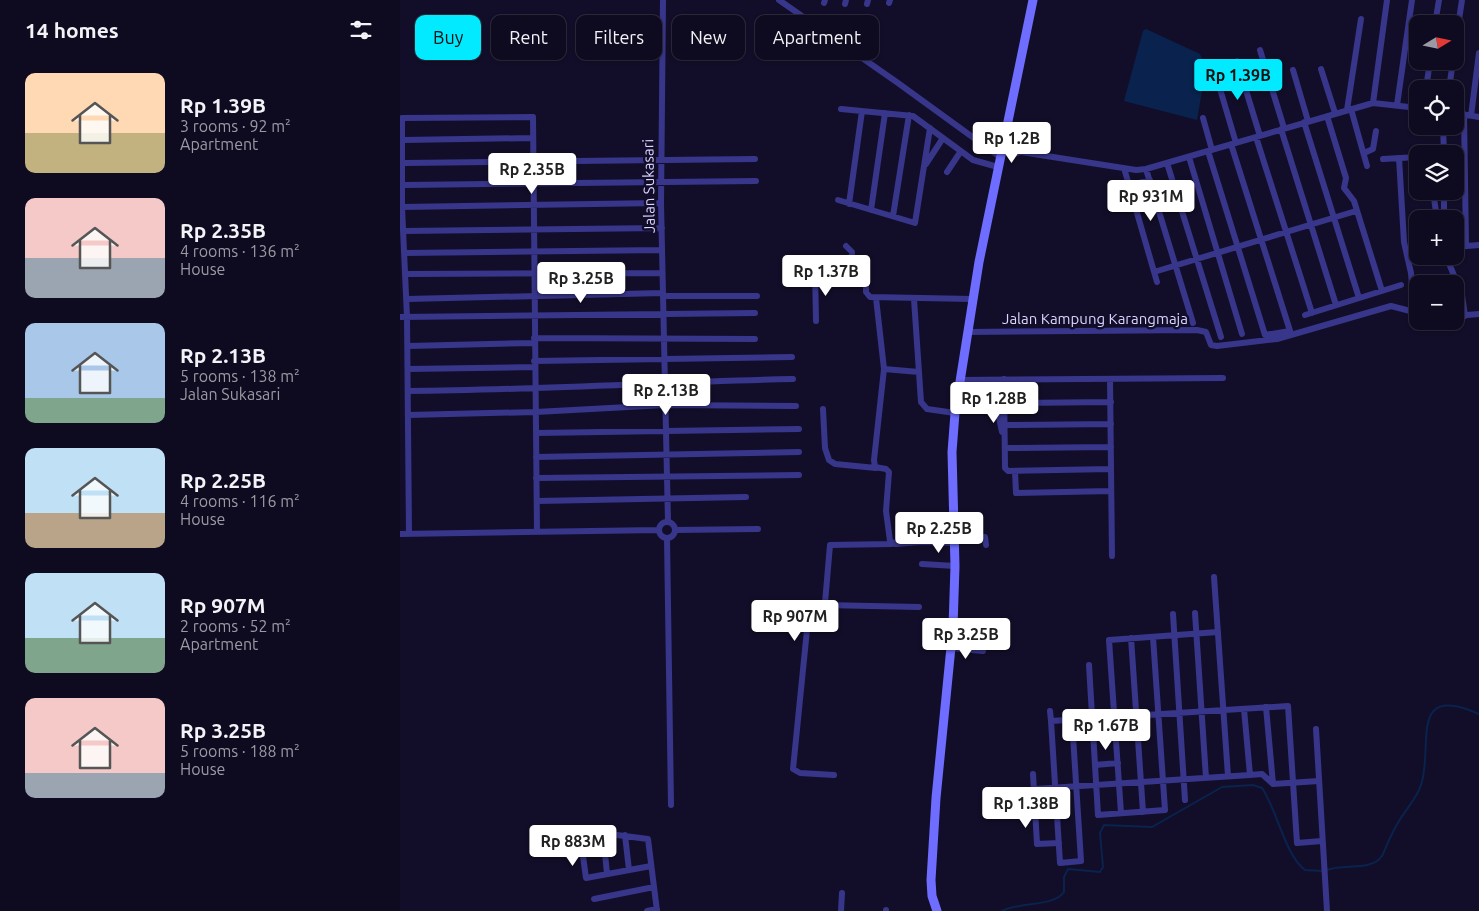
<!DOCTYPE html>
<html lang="en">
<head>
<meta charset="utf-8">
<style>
	:root { --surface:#0e0a1f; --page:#171328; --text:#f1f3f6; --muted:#9b9aa4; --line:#2e2b3d; --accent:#02eaff }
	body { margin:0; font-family:Ubuntu,sans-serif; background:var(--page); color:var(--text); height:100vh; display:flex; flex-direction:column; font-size:19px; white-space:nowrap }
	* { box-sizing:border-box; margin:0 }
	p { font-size:16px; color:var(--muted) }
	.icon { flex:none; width:28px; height:28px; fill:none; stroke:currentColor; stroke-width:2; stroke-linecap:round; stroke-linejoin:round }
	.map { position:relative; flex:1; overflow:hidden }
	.details { display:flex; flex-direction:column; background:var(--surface); width:400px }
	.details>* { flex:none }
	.hud { position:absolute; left:15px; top:15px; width:475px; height:45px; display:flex; gap:10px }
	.needle { width:32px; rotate:80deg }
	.buttons { position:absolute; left:1009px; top:15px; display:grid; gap:10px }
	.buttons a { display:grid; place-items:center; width:55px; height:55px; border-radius:10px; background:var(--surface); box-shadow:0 1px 4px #0004,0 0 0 1px var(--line); font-size:25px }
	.price { position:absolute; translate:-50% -42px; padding:0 11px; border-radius:5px; background:#fff; color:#222; font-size:16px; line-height:32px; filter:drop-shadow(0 1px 2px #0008) }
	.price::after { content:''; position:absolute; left:50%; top:30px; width:15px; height:11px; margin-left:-8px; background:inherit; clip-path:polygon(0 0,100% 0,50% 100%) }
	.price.active { background:var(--accent); color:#111 }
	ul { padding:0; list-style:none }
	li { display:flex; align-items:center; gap:15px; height:125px; padding:0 25px }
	li span { display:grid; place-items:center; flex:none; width:140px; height:100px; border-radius:10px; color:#555 }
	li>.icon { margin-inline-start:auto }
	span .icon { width:60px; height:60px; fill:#fffc; stroke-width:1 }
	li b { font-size:21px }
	h2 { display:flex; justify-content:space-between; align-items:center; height:60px; padding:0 25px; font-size:21px }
	.tag { padding:0 18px; border-radius:10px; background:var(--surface); box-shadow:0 1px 4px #0004,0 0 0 1px var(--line); font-size:18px; line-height:45px }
	.tag.active { background:var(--accent); color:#111 }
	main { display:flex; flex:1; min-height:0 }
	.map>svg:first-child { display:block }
</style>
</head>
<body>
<main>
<section class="details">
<h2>14 homes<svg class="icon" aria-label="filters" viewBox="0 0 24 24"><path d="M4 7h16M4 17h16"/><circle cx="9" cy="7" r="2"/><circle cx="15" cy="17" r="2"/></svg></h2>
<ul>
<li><span style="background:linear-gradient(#ffd9b3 60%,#c2b280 0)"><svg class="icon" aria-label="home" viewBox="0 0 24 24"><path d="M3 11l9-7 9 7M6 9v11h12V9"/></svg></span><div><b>Rp 1.39B</b><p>3 rooms · 92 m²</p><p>Apartment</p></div></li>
<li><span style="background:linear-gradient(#f6c9c9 60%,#9aa5b1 0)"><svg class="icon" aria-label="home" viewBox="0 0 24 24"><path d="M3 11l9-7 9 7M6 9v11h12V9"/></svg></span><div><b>Rp 2.35B</b><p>4 rooms · 136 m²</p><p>House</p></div></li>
<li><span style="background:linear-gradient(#a9c7e8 75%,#7fa58c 0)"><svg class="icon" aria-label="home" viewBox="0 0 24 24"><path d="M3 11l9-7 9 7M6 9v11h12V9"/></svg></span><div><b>Rp 2.13B</b><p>5 rooms · 138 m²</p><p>Jalan Sukasari</p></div></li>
<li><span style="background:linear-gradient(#bfe0f5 65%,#b9a48a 0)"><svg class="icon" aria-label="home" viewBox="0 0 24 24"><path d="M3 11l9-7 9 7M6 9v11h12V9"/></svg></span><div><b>Rp 2.25B</b><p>4 rooms · 116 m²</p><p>House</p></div></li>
<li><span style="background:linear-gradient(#bfe0f5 65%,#7fa58c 0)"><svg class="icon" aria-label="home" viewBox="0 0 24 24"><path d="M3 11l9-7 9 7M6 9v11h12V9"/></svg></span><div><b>Rp 907M</b><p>2 rooms · 52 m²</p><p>Apartment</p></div></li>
<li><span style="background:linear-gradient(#f6c9c9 75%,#9aa5b1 0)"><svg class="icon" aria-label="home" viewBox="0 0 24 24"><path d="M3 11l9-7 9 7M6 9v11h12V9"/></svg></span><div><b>Rp 3.25B</b><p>5 rooms · 188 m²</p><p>House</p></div></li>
</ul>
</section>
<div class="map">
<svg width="1079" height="911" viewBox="0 0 1079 911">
	<rect width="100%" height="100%" fill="#120e29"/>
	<!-- water -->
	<path fill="#09234e" d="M 746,29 L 800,54 L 806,67 L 797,120 L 724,101 L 743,31 Z"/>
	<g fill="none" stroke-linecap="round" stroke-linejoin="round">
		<!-- stream -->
		<path stroke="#09234e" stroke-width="2" d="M 927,870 C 943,863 971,872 982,856 C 987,845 992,832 999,821 C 1006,809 1017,798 1021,785 C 1034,747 1007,682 1079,714
			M 602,911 C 618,902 654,907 664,892 L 664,877 L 668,869 L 700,872 L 703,867 L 700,833 L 704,825 L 752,827 L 822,787 L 853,785 L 862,788 C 878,812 885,855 905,870 L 922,871"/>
		<!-- street -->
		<path stroke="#38368b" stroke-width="6" d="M 263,0 L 261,203 L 268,522
			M 379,0 L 498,83 L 600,157
			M 424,3 L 425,0
			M 489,3 L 490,0
			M 445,4 L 446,0
			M 467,4 L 468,0
			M 1035,24 L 1039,0
			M 1055,46 L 1062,0
			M 860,50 L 884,128
			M 837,61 L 860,136
			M 921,69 L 935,113
			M 893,70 L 908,121
			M 815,72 L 836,143
			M 1026,89 L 1030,61
			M 1049,89 L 1053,61
			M 973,103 L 987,0
			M 997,105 L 1012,0
			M 441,109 L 513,116 L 573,160 L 598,167
			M 951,109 L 967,166
			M 947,110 L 961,19
			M 1055,113 L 1079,117
			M 1064,114 L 1066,246
			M 927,116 L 946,178 L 944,188 L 954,201 L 982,291
			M 1071,116 L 1079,53
			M 803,118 L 812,150
			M 904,122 L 959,298
			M 1043,126 L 1044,154
			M 881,129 L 936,305
			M 856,137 L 912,313
			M 3,140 L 133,138
			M 831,144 L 891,334
			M 602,145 L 617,149 L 621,152
			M 601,151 L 615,154 L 621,152 L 736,170 L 746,169 L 973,103 L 1018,108
			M 808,151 L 865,335 L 890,331
			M 964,153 L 973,149 L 976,131
			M 789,157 L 842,334
			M 999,158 L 1004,242 L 1011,273 L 1014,312
			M 983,159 L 1018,157
			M 4,163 L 355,159
			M 767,163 L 821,337
			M 526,164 L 543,138
			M 724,168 L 757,282
			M 746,169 L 793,323
			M 547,172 L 561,151
			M 3,185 L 356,181
			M 729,186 L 750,180
			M 1033,191 L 1037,219
			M 1044,191 L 1044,219
			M 438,200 L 515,223 L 530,128
			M 449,204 L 462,111
			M 2,207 L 261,203
			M 471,210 L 485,113
			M 493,216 L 509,115
			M 3,231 L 262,228
			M 446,246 L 452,252 L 451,265
			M 1055,247 L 1079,245
			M 4,253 L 262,250
			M 1046,256 L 1062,295 L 1065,316
			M 754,272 L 956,211
			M 6,274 L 262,273
			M 263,296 L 357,296
			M 476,298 L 484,369 L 474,460 L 475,467 L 486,469 L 489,472 L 486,511 L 490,541 L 496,544 L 521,542 L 554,543
			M 7,299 L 263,293
			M 514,299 L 521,402 L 527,409 L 555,413
			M 905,315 L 1001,285
			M 1055,316 L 1079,314
			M 0,317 L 355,313
			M 416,321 L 415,270 L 417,265 L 420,264 L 464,267 L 466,272 L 466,292 L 470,297 L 572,299
			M 568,332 L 797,330 L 806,332 L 811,345 L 817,346 L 877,339 L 991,306 L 1018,313
			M 134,338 L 355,339
			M 8,346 L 134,343
			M 134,361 L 392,357
			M 8,369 L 135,367
			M 484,369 L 519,372
			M 604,379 L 605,468 L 608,471 L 711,469
			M 710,379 L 712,556
			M 560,380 L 823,378
			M 8,391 C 136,390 264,382 393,379
			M 604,403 L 711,402
			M 597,408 L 602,432
			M 423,409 L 425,448 L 429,460 L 435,464 L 476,468
			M 586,409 L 600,408
			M 8,415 L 136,412 L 265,405 L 396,406
			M 605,425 L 711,424
			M 136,433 L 399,429
			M 605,446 L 605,448 L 711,447
			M 136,457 L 399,452
			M 615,471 L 616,493 L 711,491
			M 136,478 L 399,475
			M 137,501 L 346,497
			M259 530a8 8 0 1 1 16 0a8 8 0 1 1-16 0Z
			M 275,530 L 358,529
			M 0,534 L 259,530
			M 9,534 L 7,317 L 2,207 L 2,118 L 133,117 L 137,532
			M 267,538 L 271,805
			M 554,539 L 585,537 L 586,545
			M 522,564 L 555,566
			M 814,577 L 828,776
			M 424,605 L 519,607
			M 795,613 L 806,778
			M 773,614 L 785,800
			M 553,627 L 570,627 L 585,634
			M 731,638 L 743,812
			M 551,648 L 583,651
			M 689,665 L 698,815 L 765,810 L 753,637
			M 866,707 L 873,784
			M 844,709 L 850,775
			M 650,711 L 651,721
			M 672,720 L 681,861 L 660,863 L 651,721 L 888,706 L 897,843 L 922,841
			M 916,729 L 927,911
			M 695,765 L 718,763
			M 633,774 L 637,844 L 659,843
			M 434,775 L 400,773 L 393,769 L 409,610 L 425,603 L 430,545 L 492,544
			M 634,789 L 850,775 L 862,774 L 873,784 L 919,781
			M 721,813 L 709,640 L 818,632
			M 203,833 L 207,874
			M 225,835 L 229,870
			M 251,866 L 186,878 L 180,834 L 186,831 L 248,839 L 257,911
			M 194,899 L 254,887
			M 247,911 L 257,909
			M 441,911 L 442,893
			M 486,911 L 486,910"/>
		<!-- secondary -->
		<path stroke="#6f6dff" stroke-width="9" d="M 537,911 L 532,896 L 531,880 L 536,798 L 553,627 L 555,566 L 552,452 L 555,413 L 579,262 L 633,0"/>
	</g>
	<g text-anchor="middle" stroke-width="5" stroke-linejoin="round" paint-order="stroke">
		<!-- street labels -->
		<g font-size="15" fill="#dad6ff" stroke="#120e29">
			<text transform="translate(249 186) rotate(-91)" y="5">Jalan Sukasari</text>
			<text x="695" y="324">Jalan Kampung Karangmaja</text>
		</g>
	</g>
</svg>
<div class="buttons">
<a><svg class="needle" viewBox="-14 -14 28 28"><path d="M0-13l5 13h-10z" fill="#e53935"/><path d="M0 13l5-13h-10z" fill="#9b9aa4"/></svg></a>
<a><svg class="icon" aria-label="locate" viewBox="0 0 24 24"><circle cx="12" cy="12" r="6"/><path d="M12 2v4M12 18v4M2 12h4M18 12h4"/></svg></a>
<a><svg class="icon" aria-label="layers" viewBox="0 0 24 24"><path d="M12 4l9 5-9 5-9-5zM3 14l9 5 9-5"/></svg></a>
<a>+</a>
<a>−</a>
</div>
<b class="price active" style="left:838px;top:101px">Rp 1.39B</b>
<b class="price" style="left:612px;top:164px">Rp 1.2B</b>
<b class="price" style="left:132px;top:195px">Rp 2.35B</b>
<b class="price" style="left:751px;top:222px">Rp 931M</b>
<b class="price" style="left:426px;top:297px">Rp 1.37B</b>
<b class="price" style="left:181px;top:304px">Rp 3.25B</b>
<b class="price" style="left:266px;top:416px">Rp 2.13B</b>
<b class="price" style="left:594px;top:424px">Rp 1.28B</b>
<b class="price" style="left:539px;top:554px">Rp 2.25B</b>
<b class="price" style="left:395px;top:642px">Rp 907M</b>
<b class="price" style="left:566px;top:660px">Rp 3.25B</b>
<b class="price" style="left:706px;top:751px">Rp 1.67B</b>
<b class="price" style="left:626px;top:829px">Rp 1.38B</b>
<b class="price" style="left:173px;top:867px">Rp 883M</b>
<div class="hud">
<a class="tag active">Buy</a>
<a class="tag">Rent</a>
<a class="tag">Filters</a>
<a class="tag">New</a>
<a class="tag">Apartment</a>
</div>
</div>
</main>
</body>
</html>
